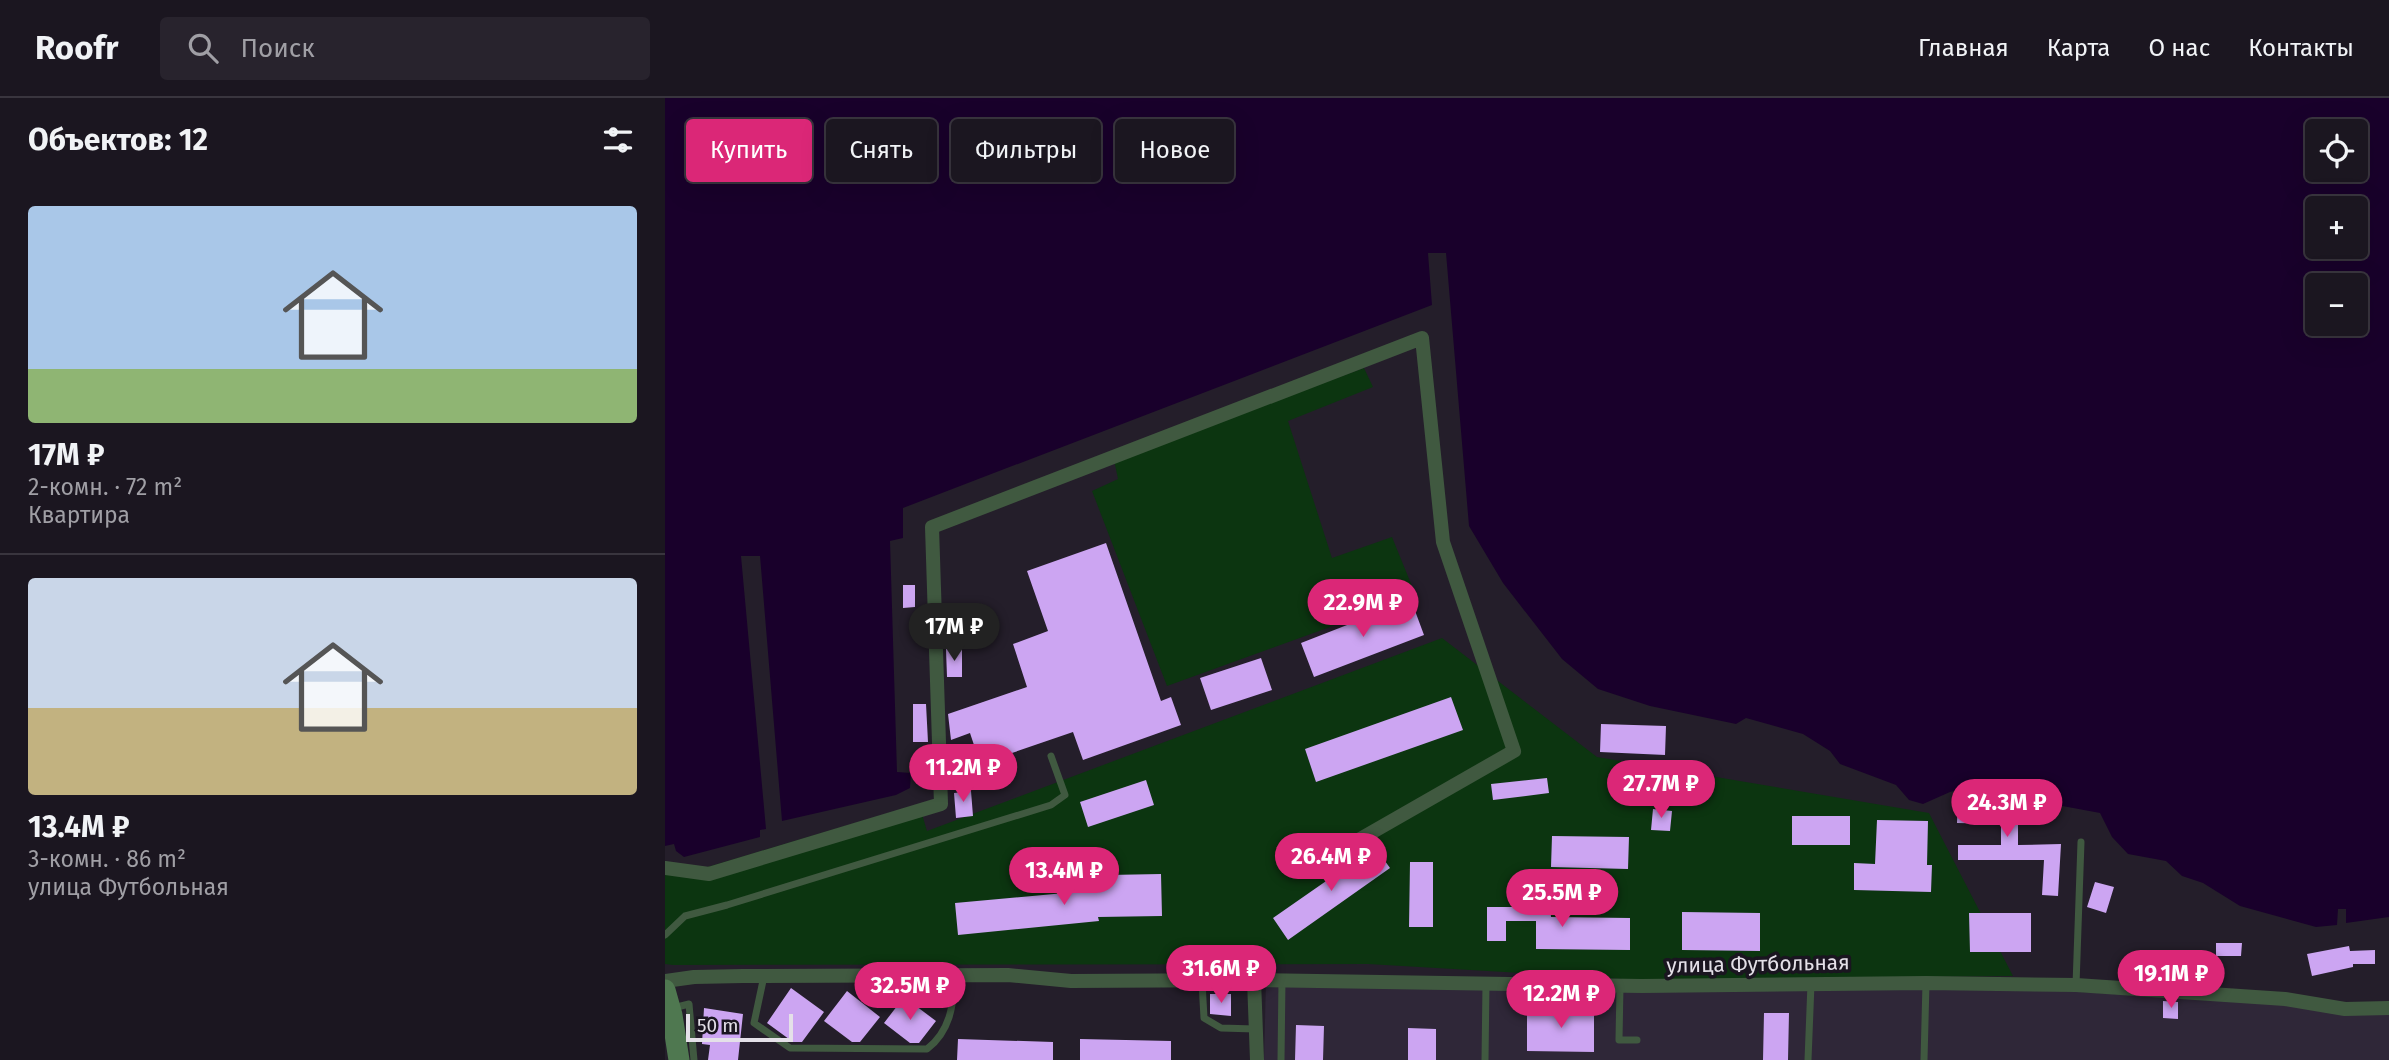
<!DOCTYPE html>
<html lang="ru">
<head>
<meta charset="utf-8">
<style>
	:root { --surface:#1b1620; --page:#28232d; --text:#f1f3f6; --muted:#a09fa5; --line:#39353e; --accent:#db2777 }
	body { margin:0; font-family:"Fira Sans",sans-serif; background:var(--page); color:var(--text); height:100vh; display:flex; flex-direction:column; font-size:26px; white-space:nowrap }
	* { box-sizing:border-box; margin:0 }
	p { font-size:23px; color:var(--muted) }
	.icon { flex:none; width:38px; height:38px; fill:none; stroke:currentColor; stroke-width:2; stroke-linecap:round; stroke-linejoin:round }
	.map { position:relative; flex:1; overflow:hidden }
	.drawer { display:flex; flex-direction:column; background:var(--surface); width:665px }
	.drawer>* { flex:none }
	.hud { position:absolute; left:21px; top:21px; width:665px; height:63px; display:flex; gap:14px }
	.tools { position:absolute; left:1640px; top:21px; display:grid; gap:14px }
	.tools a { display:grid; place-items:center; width:63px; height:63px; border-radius:7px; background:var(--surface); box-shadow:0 7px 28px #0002,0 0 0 2px var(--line); font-size:35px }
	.scale { position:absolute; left:21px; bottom:18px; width:107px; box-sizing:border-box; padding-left:7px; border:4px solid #e4e0e8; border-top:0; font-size:19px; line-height:24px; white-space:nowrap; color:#e4e0e8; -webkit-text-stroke:5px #1a1520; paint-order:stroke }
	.price { position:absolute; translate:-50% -60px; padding:0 16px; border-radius:24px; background:var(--accent); color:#fff; font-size:23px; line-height:46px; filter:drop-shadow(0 2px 4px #0008) }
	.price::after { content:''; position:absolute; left:50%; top:42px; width:21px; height:16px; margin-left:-10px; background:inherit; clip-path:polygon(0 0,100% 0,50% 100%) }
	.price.selected { background:#222; color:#fff }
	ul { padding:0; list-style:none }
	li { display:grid; align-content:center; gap:14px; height:371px; padding:0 28px }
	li+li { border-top:2px solid var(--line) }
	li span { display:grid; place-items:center; height:217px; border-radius:7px; color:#555 }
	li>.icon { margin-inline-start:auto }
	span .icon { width:126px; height:126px; fill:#fffc; stroke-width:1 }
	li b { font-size:30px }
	h2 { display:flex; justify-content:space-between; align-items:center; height:84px; padding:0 28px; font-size:30px }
	.chip { padding:0 24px; border-radius:7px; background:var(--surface); box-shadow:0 7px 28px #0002,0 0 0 2px var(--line); font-size:24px; line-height:63px }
	.chip.selected { background:var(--accent); color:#fff }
	header { display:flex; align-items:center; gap:42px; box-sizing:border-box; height:98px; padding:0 35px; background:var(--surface); border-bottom:2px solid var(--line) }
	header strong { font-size:33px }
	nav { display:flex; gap:38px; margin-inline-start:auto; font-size:24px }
	.search { width:490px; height:63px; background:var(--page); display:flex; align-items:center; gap:18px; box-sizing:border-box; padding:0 24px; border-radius:7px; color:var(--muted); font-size:26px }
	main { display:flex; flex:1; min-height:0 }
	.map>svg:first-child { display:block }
</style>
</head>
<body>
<header>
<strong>Roofr</strong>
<div class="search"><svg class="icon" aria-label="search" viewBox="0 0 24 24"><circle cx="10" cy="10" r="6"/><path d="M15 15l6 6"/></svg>Поиск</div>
<nav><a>Главная</a><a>Карта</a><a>О нас</a><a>Контакты</a></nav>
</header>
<main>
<section class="drawer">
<h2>Объектов: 12<svg class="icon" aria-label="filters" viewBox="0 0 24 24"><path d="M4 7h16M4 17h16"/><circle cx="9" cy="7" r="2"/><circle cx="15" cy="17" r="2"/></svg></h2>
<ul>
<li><span style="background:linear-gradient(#a9c7e8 75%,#8fb573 0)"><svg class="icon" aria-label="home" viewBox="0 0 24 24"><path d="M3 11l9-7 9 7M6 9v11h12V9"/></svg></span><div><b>17M ₽</b><p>2-комн. · 72 m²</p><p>Квартира</p></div></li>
<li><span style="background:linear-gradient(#c9d6e8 60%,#c2b280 0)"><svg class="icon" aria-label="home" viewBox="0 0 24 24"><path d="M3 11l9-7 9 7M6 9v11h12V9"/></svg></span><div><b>13.4M ₽</b><p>3-комн. · 86 m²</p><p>улица Футбольная</p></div></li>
</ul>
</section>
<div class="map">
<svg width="1724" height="962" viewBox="0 0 1724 962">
	<rect width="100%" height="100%" fill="#241e2a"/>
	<!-- built -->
	<path fill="#2f2738" d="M 601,882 L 1261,885 L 1724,912 L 1724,962 L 599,962 Z"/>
	<!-- green -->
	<path fill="#0c3510" d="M 699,270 L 708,289 L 623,323 L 667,460 L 727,439 L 751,498 L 502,588 L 427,393 L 453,381 L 449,362 Z
		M 777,540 L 932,659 L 1264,715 L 1348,878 L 975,882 L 703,866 L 8,867 L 0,866 L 0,773 L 29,773 L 254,706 L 262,733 Z"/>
	<!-- water -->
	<path fill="#19002b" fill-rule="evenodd" d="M 0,0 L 1724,0 L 1724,819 L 1681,825 L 1681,811 L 1673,811 L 1672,827 L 1651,829 L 1575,808 L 1538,785 L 1517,778 L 1501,763 L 1463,756 L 1447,739 L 1435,715 L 1392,707 L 1368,712 L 1340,688 L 1313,686 L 1285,694 L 1258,706 L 1244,702 L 1231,687 L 1175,666 L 1165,653 L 1138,636 L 1081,620 L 1071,626 L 985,608 L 933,591 L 897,561 L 838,485 L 804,428 L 781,155 L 763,155 L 767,207 L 238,410 L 238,440 L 225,443 L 232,674 L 246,675 L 245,690 L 231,697 L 117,723 L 95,458 L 76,458 L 101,731 L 95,732 L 95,739 L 19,759 L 11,753 L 9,746 L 0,748 ZM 1652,33 L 1690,33 L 1690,72 L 1652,72 ZM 1652,110 L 1690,110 L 1690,149 L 1652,149 ZM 1652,187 L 1690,187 L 1690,226 L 1652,226 Z"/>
	<!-- building -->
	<path fill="#cca5f2" d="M 441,445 L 496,603 L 506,599 L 516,627 L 418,662 L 408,634 L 347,655 L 350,666 L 319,677 L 305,635 L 286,642 L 283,616 L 362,589 L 348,546 L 383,533 L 362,473 Z
		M 238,487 L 250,487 L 250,509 L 238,510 Z
		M 746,502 L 759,537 L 649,579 L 636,545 Z
		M 281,551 L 297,551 L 297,579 L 282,579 Z
		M 596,560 L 607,592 L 546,612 L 535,580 Z
		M 786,599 L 798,632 L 651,684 L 640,651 Z
		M 248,606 L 261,606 L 263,644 L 248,644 Z
		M 936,626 L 1001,628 L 1000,657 L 935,654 Z
		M 882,680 L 884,695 L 828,702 L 826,686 Z
		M 481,682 L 489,707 L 423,729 L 415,704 Z
		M 306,693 L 308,718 L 291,720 L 289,695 Z
		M 1293,700 L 1342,701 L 1342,707 L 1353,707 L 1353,747 L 1396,746 L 1393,798 L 1377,797 L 1379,762 L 1293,762 L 1293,747 L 1336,747 L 1336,726 L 1292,725 Z
		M 988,711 L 1007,713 L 1005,733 L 986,732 Z
		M 1127,718 L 1185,718 L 1185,747 L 1127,747 Z
		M 1212,722 L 1263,723 L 1262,767 L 1267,767 L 1266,794 L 1189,792 L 1189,765 L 1210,766 Z
		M 887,738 L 964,739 L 963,771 L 886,769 Z
		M 710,749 L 725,770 L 623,842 L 608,820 Z
		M 745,764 L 768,764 L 768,829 L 744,829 Z
		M 496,776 L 497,818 L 433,819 L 434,823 L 293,837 L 290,805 L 443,791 L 443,777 Z
		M 1430,784 L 1449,789 L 1441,815 L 1422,809 Z
		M 859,806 L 885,806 L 886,819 L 965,820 L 965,852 L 871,851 L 871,823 L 841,823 L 841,843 L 822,843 L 822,809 L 859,809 Z
		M 1017,814 L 1095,815 L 1095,853 L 1017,852 Z
		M 1304,815 L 1366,815 L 1366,854 L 1305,854 Z
		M 1551,845 L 1577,845 L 1576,858 L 1551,858 Z
		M 1684,848 L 1685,853 L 1710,852 L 1710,866 L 1688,866 L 1688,869 L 1647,878 L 1642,856 Z
		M 126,890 L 159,914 L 137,944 L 128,944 L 102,925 Z
		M 182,893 L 215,919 L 195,944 L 187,944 L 159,923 Z
		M 545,896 L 566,896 L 566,918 L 545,916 Z
		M 239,899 L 271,923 L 254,945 L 245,945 L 219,925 Z
		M 1498,903 L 1513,904 L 1513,921 L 1498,920 Z
		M 39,910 L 78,916 L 73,962 L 43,962 L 45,947 L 37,946 Z
		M 862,911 L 929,912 L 929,954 L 862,953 Z
		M 1099,915 L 1124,915 L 1123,962 L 1098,962 Z
		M 631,927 L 659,928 L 658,962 L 630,962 Z
		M 743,930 L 771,931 L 771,962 L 743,962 Z
		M 293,941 L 388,944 L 388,962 L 292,962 Z
		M 415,941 L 506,943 L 506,962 L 415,962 Z"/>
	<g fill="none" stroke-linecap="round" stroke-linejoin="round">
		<!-- service -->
		<path stroke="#405940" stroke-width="7" d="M 0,837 L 20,818 L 62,807 L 386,707 L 400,697 L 386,658
			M 99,878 L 89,925 L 125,950 L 262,951 C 286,933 288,906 291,877
			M 537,884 L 539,920 L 556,930 L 590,931
			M 1411,887 L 1416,744
			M 955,888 L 954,942 L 972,942
			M 8,910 L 24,906 L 29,962
			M 616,962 L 617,882
			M 820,962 L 821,886
			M 1143,962 L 1146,886
			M 1259,962 L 1261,885"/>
		<!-- minor -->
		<path stroke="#405940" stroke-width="14" d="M 0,770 L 44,776 L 276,706 L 267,429 L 757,240 L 778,444 L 849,653 L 655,764
			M 589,882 L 592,962
			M 0,883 L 29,879 L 78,878 L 343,877 L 406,883 L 589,882 L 977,888 L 1261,885 L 1411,887 L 1620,901 L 1680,911 L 1724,910"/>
		<!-- secondary -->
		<path stroke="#4f7850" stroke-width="21" d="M 0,892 L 7,917 L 14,962"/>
	</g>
	<g text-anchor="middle" stroke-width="7" stroke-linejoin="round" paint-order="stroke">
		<!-- street labels -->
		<g font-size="21" fill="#e4e0e8" stroke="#1a1520">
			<text transform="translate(1093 866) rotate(-1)" y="7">улица Футбольная</text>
		</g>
	</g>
</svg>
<div class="tools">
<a><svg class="icon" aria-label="locate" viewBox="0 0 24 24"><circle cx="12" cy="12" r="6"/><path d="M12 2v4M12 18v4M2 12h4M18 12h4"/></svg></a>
<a>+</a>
<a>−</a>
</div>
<div class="scale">50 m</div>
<b class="price" style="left:698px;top:541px">22.9M ₽</b>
<b class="price selected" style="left:289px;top:565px">17M ₽</b>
<b class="price" style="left:298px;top:706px">11.2M ₽</b>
<b class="price" style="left:996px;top:722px">27.7M ₽</b>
<b class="price" style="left:1342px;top:741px">24.3M ₽</b>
<b class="price" style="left:666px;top:795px">26.4M ₽</b>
<b class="price" style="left:399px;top:809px">13.4M ₽</b>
<b class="price" style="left:897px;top:831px">25.5M ₽</b>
<b class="price" style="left:556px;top:907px">31.6M ₽</b>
<b class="price" style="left:1506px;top:912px">19.1M ₽</b>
<b class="price" style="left:245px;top:924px">32.5M ₽</b>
<b class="price" style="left:896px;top:932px">12.2M ₽</b>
<div class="hud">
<a class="chip selected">Купить</a>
<a class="chip">Снять</a>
<a class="chip">Фильтры</a>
<a class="chip">Новое</a>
</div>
</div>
</main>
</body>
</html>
